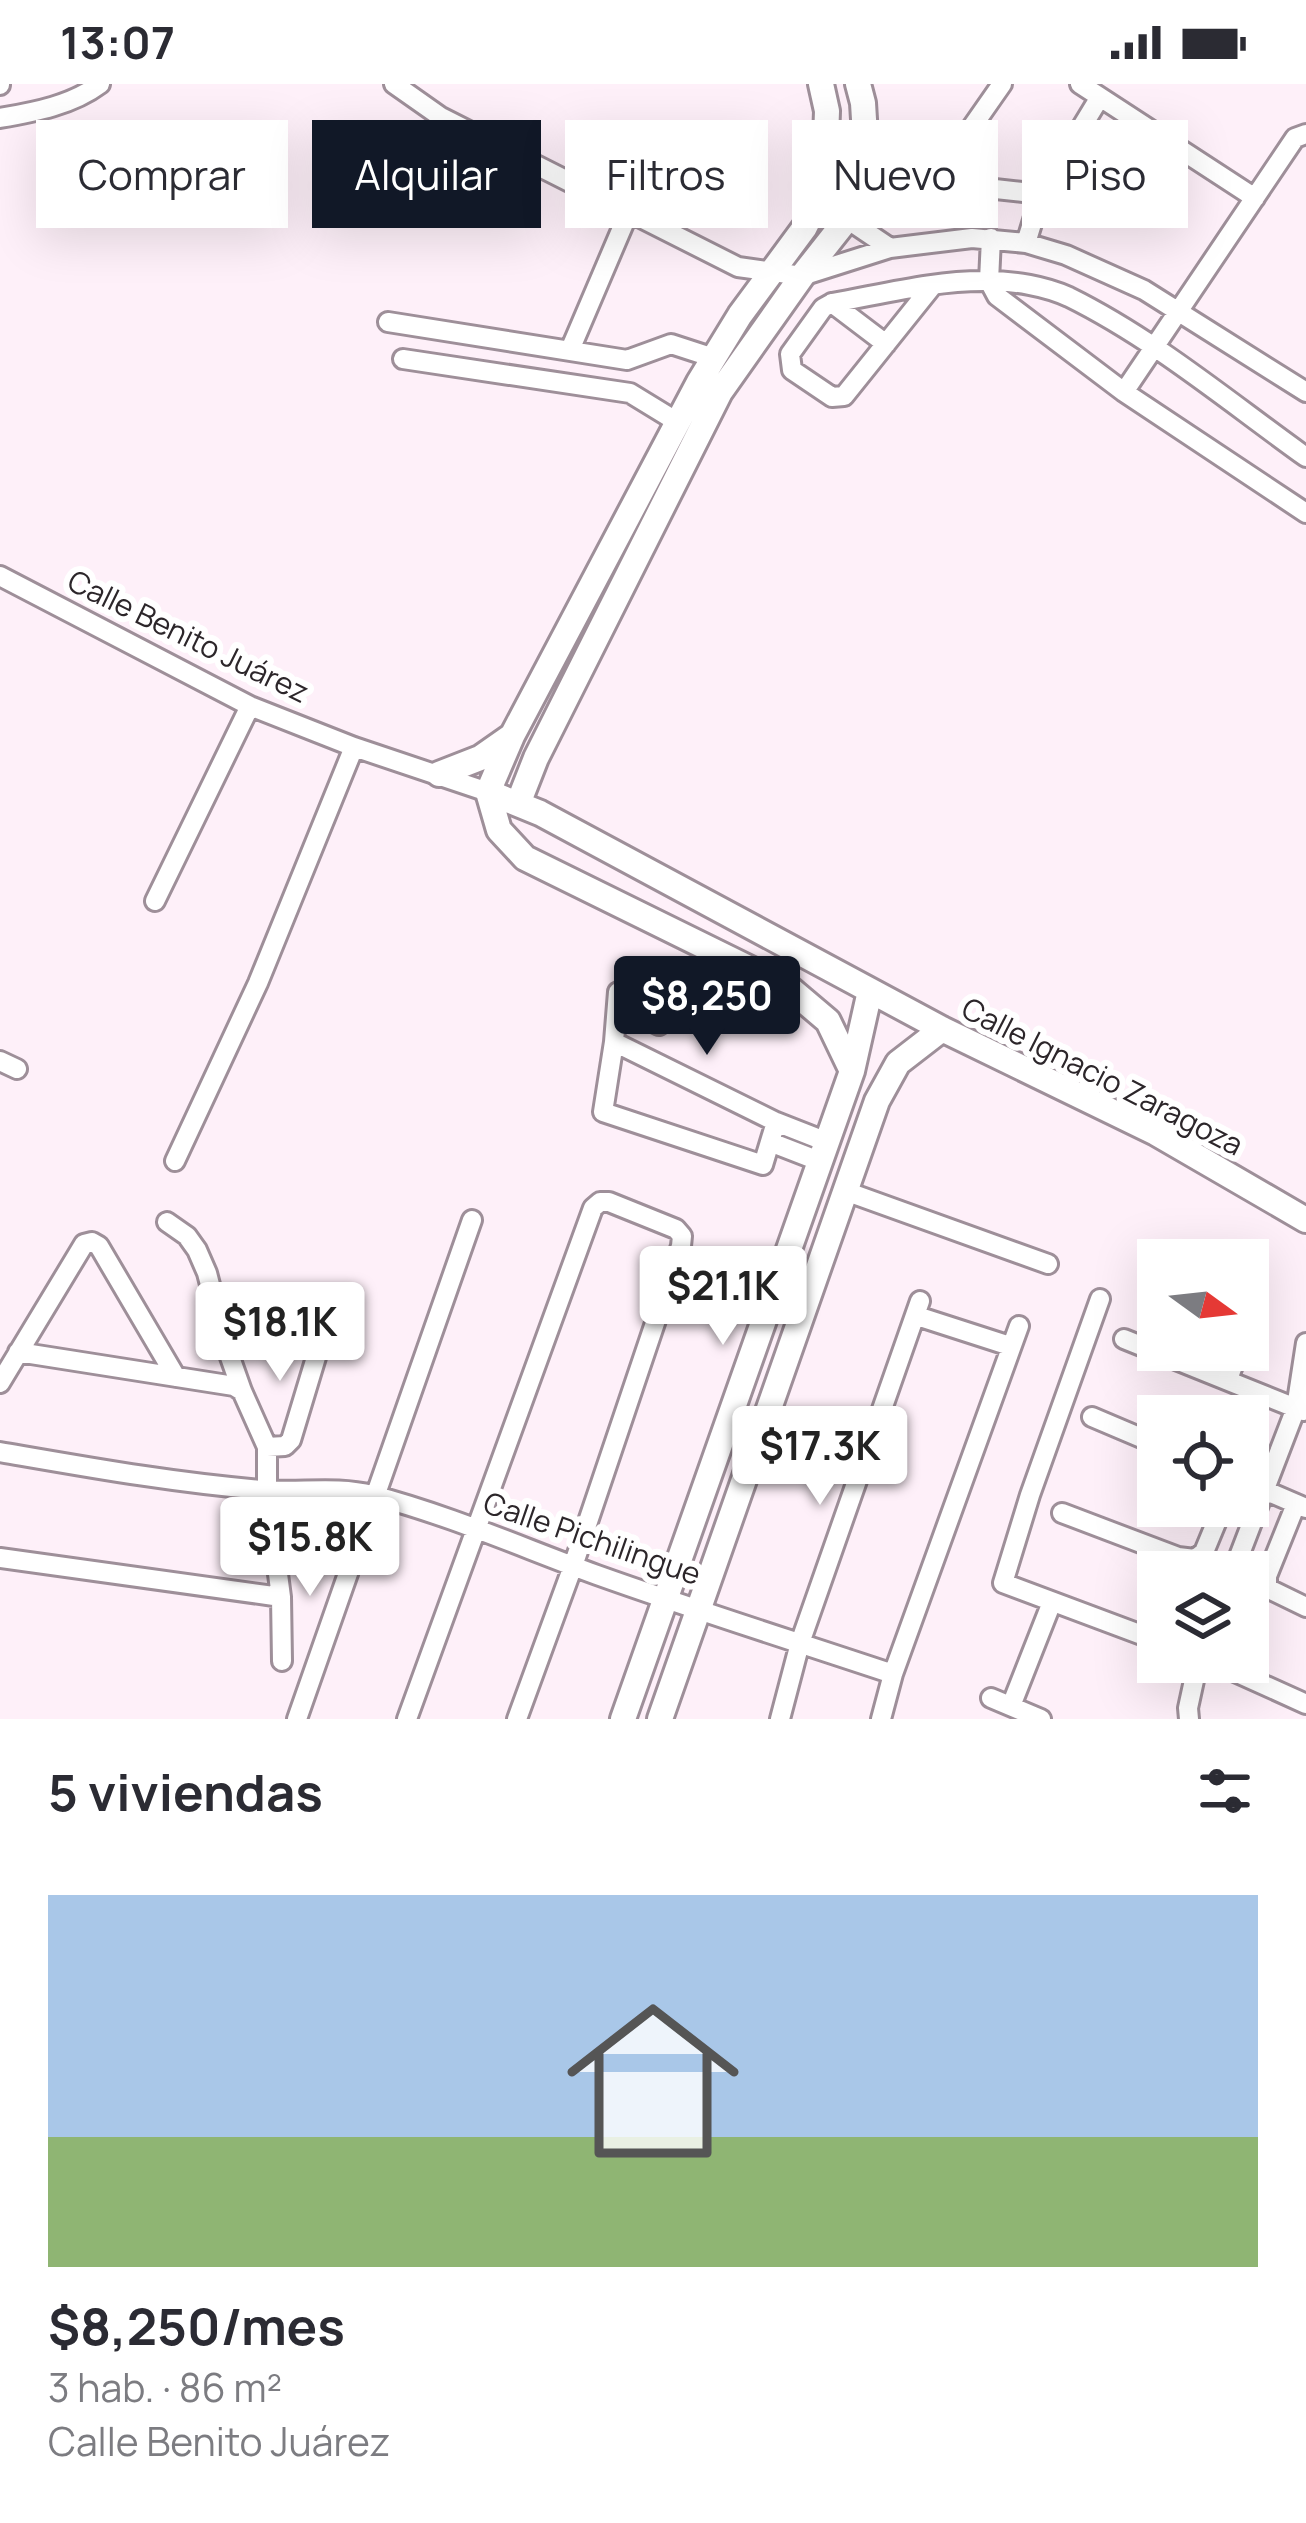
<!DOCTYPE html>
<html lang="es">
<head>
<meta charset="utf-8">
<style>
	:root { --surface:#fff; --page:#f2f2f3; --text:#2b2b33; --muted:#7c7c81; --line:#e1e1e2; --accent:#111827 }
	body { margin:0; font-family:Manrope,sans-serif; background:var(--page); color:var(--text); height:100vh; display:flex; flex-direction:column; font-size:45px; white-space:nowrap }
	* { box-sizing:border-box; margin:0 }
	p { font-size:39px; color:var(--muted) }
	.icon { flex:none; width:66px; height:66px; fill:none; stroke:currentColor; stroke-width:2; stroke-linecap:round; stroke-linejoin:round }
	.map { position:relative; height:1635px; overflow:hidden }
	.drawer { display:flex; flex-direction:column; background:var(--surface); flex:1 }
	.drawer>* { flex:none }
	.banner { position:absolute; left:36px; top:36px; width:1236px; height:108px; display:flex; gap:24px }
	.needle { width:78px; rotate:105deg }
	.fabs { position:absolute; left:1137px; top:1155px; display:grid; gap:24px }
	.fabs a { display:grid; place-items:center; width:132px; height:132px; border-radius:0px; background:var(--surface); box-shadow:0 12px 48px #0002; font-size:60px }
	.price { position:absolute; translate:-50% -102px; padding:0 27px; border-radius:12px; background:#fff; color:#222; font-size:39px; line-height:78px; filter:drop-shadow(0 3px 6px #0008) }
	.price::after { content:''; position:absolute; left:50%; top:72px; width:36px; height:27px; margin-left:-18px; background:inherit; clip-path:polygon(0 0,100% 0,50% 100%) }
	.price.on { background:var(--accent); color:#fff }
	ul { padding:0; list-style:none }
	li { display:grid; align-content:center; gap:24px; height:636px; padding:0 48px }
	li+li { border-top:3px solid var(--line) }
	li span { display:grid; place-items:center; height:372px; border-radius:0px; color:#555 }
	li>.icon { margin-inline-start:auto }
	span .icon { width:216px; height:216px; fill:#fffc; stroke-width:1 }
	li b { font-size:51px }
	h2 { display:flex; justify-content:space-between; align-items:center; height:144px; padding:0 48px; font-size:51px }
	.pill { padding:0 42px; border-radius:0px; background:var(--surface); box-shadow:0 12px 48px #0002; font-size:42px; line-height:108px }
	.pill.on { background:var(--accent); color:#fff }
	.status { display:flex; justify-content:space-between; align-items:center; height:84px; padding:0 60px; background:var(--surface); direction:ltr }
	.status svg { height:33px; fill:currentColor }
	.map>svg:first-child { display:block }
</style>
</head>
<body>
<div class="status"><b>13:07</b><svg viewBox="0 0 49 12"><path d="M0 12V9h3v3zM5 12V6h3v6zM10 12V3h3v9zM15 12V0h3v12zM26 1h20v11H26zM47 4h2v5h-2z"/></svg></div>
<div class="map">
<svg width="1306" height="1635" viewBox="0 0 1306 1635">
	<rect width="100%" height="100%" fill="#fef0f9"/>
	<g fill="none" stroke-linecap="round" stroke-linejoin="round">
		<defs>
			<path id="minor" d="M 394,0 L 441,33 L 738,183 L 802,192 L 890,164 L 972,154 L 1026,159 L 1066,171 L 1144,206 L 1306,308
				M 1002,0 L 965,53 L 957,93 L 968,102 L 1041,110
				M 1080,0 L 1255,114
				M 0,1 L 0,0
				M 0,34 C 35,28 72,21 100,0
				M 817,119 L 847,135 L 890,164
				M 991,154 L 989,197 L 997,212 L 1124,308 L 1306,429
				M 1026,159 L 1041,110 L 1100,13
				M 933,201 L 844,312 L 832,313 L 792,286 L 790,270 L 823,224 L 832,219 C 883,210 936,196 988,197 C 1014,197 1045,202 1069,213 C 1154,255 1229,318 1306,373
				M 832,219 L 886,260
				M 388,238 L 627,276 L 671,260 L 714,274
				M 570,266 L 628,130
				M 403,275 L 630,309 L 679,339
				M 1124,308 L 1295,54 L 1306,50
				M 0,492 L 250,622 L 354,663 L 488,708
				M 155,817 L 250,622
				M 618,908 L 614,958 L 603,1028 L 763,1081 L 776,1038
				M 618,920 L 659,941
				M 614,958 L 776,1038 L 827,1058
				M 0,977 L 17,985
				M 770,1058 L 819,1077
				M 175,1077 L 258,899 L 354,663
				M 845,1107 L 1048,1180
				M 167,1138 L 187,1152 L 197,1166 L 207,1189 L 225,1259 L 242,1307 L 267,1363 L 267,1406 L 281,1513 L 282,1577
				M 1100,1215 L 1030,1411 L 1003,1499 L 1158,1557
				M 917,1232 L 1010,1262
				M 1124,1255 L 1303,1327
				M 1148,1263 L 1158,1236
				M 18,1268 L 234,1302 L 242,1307
				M 1228,1295 L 1239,1266
				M 0,1299 L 84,1160 L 92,1158 L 99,1162 L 176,1293
				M 1092,1333 L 1158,1361
				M 267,1363 L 285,1362 L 291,1356 L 317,1270
				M 0,1368 C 87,1383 175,1399 263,1406 C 300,1409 336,1402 372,1411 C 449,1431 523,1464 597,1491 C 695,1526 794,1557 893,1590
				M 1248,1399 L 1306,1424
				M 1296,1420 L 1267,1492 L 1267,1504 L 1306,1523
				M 1062,1429 L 1178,1473 L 1195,1475 L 1204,1468 L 1223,1422
				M 0,1474 L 281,1513
				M 1233,1488 L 1296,1324 L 1306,1259
				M 1213,1578 L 1306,1620
				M 991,1614 L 1041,1635
				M 1011,1622 L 1052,1518
				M 297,1635 L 472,1136
				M 407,1635 L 593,1124 L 600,1118 L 609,1118 L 676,1145 L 682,1152 L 681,1162 L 573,1482 L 517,1635
				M 780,1635 L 800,1559 L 920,1217
				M 881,1635 L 893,1590 L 1019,1242
				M 1189,1635 L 1188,1624 L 1198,1578"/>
			<path id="major" d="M 439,690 L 480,674 L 510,653
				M 488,708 L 540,729 L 942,945 L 1156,1049 L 1306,1136
				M 488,708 L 512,652 L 699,298 L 740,231 L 805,143 L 817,119 L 825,83 L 827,27 L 821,0
				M 488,708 L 499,746 L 525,774 L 789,904 L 828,937 L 852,987
				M 518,720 L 536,674 L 720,308 L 802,192 L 847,135 L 858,109 L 866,68 L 863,19 L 858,0
				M 623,1635 L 852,987 L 870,907
				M 660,1635 L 877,1017 L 898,979 L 942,945"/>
		</defs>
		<!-- minor casing -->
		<use href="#minor" stroke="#9e8f99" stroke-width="24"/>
		<!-- major casing -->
		<use href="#major" stroke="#9e8f99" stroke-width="30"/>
		<!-- minor -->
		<use href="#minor" stroke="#fff" stroke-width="18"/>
		<!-- major -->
		<use href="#major" stroke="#fff" stroke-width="24"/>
	</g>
	<g text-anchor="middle" stroke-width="12" stroke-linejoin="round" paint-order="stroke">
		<!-- street labels -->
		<g font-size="30" fill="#2c262a" stroke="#fff">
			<text transform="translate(188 553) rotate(26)" y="10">Calle Benito Juárez</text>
			<text transform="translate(1102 993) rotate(27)" y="10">Calle Ignacio Zaragoza</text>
			<text transform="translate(592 1455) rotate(19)" y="10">Calle Pichilingue</text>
		</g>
	</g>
</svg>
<div class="fabs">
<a><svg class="needle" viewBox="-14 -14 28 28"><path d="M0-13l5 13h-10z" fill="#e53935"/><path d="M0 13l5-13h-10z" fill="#7c7c81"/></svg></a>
<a><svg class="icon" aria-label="locate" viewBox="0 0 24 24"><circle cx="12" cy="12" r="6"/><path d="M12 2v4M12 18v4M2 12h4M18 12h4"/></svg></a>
<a><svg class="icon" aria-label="layers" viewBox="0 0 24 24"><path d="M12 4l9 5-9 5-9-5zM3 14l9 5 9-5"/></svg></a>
</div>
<b class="price on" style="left:707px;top:974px">$8,250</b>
<b class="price" style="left:723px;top:1264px">$21.1K</b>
<b class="price" style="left:280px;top:1300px">$18.1K</b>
<b class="price" style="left:820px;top:1424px">$17.3K</b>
<b class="price" style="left:310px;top:1515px">$15.8K</b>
<div class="banner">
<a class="pill">Comprar</a>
<a class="pill on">Alquilar</a>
<a class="pill">Filtros</a>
<a class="pill">Nuevo</a>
<a class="pill">Piso</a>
</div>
</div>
<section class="drawer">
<h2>5 viviendas<svg class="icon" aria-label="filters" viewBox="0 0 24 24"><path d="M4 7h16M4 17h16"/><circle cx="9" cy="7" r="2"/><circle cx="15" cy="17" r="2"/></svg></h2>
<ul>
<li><span style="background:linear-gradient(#a9c7e8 65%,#8fb573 0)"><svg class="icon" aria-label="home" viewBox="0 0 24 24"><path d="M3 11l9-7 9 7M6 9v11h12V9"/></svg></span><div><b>$8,250/mes</b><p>3 hab. · 86 m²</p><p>Calle Benito Juárez</p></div></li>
</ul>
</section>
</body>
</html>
